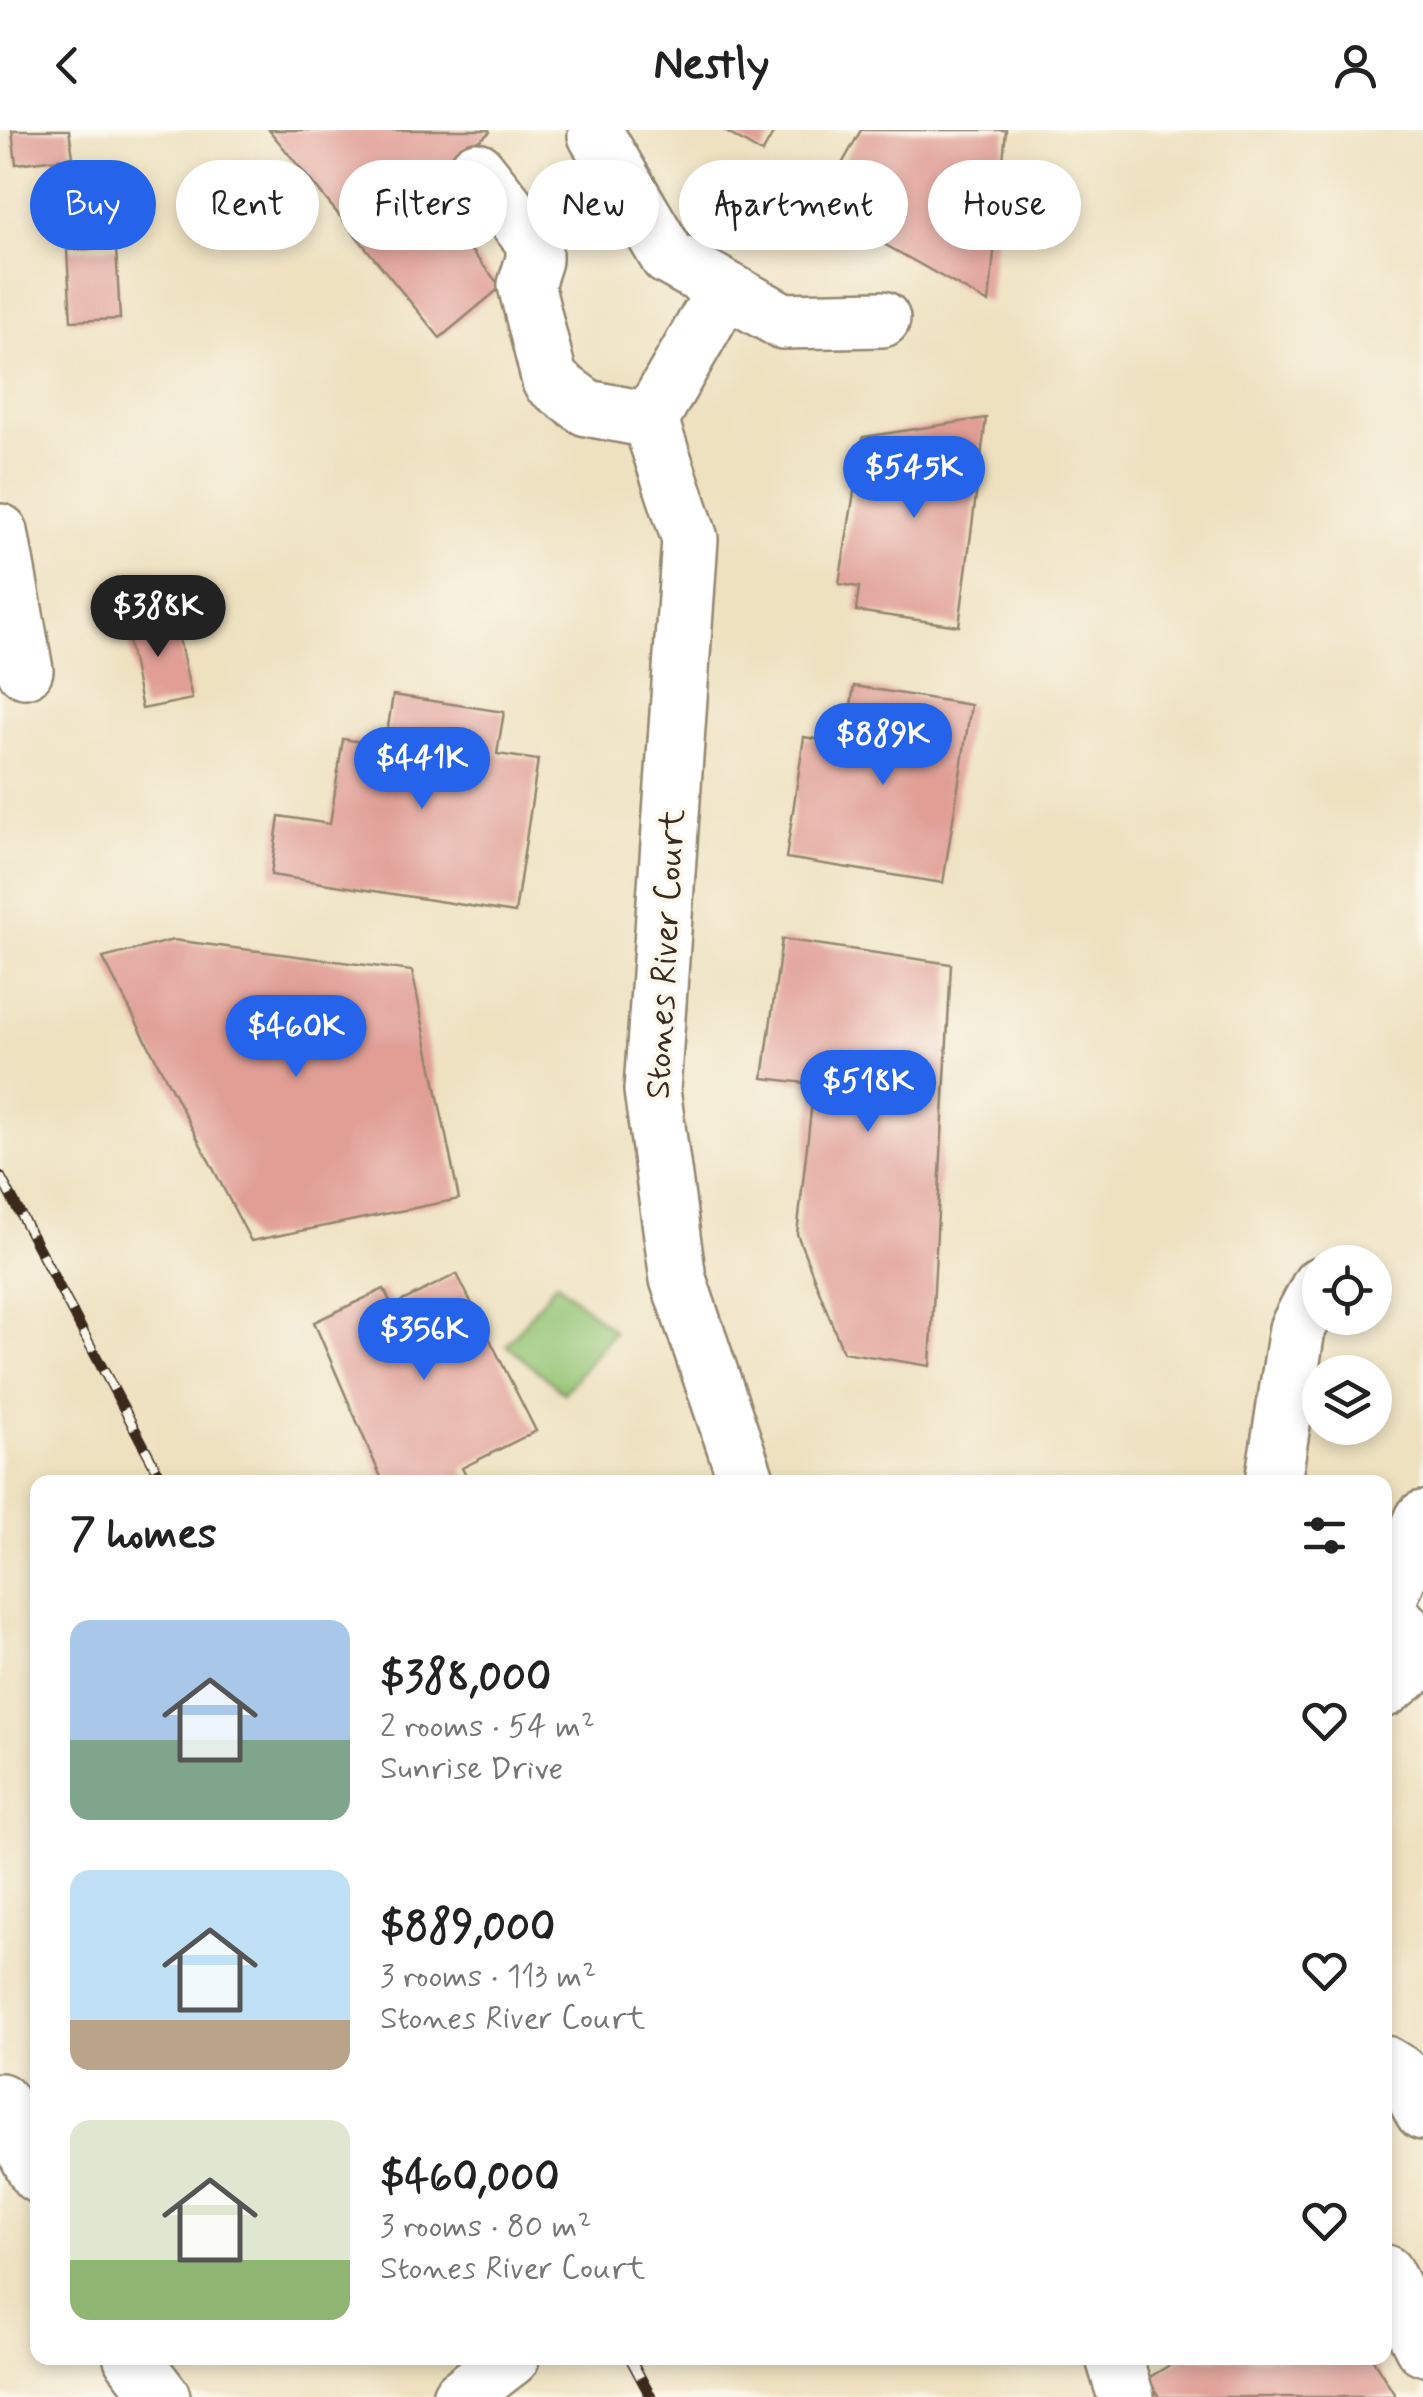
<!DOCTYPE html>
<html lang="en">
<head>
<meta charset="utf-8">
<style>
	:root { --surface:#fff; --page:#f6f6f6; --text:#222; --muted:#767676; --accent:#2563eb }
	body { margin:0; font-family:Mynerve,sans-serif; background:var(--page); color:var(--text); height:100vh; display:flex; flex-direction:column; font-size:38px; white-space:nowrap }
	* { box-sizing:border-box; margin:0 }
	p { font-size:32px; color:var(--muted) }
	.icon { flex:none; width:55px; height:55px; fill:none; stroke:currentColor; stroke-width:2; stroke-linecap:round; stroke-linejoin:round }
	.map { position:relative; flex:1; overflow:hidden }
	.drawer { position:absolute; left:30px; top:1345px; width:1362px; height:890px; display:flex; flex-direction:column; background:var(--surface); border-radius:20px; box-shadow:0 5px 15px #0003 }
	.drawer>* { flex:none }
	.top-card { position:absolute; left:30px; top:30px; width:1365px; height:90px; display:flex; gap:20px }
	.fabs { position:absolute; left:1302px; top:1115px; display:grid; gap:20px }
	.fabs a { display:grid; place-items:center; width:90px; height:90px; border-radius:50%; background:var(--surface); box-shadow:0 5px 15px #0003; font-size:50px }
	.price { position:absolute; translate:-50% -85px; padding:0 22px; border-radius:35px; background:var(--accent); color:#fff; font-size:32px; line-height:65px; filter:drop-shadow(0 2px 5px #0008) }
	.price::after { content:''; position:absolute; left:50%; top:60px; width:30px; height:22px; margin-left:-15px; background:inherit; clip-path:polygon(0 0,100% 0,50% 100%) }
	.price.active { background:#222; color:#fff }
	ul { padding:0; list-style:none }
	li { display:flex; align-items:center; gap:30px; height:250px; padding:0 40px }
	li span { display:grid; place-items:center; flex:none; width:280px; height:200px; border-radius:20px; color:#555 }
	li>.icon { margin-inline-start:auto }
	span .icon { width:120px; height:120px; fill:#fffc; stroke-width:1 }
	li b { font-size:42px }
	h2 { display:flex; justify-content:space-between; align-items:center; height:120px; padding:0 40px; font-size:42px }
	.chip { padding:0 35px; border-radius:45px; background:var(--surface); box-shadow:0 5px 15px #0003; font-size:35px; line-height:90px }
	.chip.active { background:var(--accent); color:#fff }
	header { display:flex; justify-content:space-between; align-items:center; height:130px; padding:0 40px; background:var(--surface); font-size:45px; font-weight:700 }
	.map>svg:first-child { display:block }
</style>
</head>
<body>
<header><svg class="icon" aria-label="back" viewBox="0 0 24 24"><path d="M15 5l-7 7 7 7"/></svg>Nestly<svg class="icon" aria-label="person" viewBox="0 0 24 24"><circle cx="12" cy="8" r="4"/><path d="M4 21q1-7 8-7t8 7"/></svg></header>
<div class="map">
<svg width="1423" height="2267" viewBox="0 0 1423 2267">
	<rect width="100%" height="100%" fill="#fbf7ec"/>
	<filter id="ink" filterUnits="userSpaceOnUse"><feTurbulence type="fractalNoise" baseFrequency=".01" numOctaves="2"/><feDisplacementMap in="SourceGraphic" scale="20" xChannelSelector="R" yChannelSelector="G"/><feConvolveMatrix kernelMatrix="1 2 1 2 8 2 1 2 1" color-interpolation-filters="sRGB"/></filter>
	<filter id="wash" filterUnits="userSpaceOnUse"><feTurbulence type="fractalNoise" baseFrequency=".0048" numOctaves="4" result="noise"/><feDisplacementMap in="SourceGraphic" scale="40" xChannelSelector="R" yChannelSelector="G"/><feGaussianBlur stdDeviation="2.25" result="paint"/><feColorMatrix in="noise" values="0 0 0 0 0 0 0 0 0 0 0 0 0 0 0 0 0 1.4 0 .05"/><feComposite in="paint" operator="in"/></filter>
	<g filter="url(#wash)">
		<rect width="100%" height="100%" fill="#eee1c0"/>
		<!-- green -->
		<path fill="#94c574" stroke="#687849" stroke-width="2.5" d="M 556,1152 L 614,1202 L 564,1263 L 507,1215 Z"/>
		<g id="blocks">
			<!-- building -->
			<path fill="#e09e95" d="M 12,0 L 69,0 L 73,27 L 16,34 Z
				M 269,0 L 489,0 L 490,2 L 421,60 L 501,157 L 440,208 Z
				M 723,0 L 775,0 L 762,23 Z
				M 861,0 L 1006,0 L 989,173 L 818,77 Z
				M 116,118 L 120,189 L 71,191 L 67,120 Z
				M 986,288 L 959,496 L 856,481 L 859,457 L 839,454 L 863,307 Z
				M 173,480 L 192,569 L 142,579 L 124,490 Z
				M 854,556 L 971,575 L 943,753 L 786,728 L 804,607 L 845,614 Z
				M 393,565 L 504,582 L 497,624 L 538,630 L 515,783 L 271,745 L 279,686 L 330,694 L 343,609 L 385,616 Z
				M 782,809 L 951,834 L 930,1236 L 843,1222 L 797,1104 L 814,954 L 763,948 Z
				M 173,810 L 412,841 L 459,1069 L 251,1111 L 103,828 Z
				M 457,1144 L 536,1301 L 462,1338 L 469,1352 L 383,1352 L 314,1192 L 384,1159 L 392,1176 Z
				M 1182,2228 L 1372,2228 L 1396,2267 L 1159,2267 L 1148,2248 Z"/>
		</g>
	</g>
	<g filter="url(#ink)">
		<use href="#blocks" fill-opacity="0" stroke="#94866f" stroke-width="2.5"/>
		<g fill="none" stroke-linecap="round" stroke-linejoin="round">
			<defs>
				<path id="minor" d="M 596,5 L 668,127 L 783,191 L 882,189
					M 477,40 L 534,112 L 534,130 L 526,155 L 550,251 L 587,278 L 650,290
					M 650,290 L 690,409 L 652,960 L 678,1149 L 747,1352
					M 650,290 L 725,159
					M 0,402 L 25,540
					M 1273,1352 L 1297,1199 L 1320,1155
					M 1423,1389 L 1385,1477 L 1423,1522
					M 1385,1559 L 1423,1530
					M 1385,1934 L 1403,1945 L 1423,1982
					M 0,1971 L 38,2045
					M 1385,2143 L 1423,2217
					M 132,2228 L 162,2267
					M 1114,2228 L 1126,2267
					M 460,2267 L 511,2228"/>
			</defs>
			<!-- minor casing -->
			<use href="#minor" stroke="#94866f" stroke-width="60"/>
			<!-- minor -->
			<use href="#minor" stroke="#fff" stroke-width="55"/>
			<defs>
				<path id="rail" d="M 0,1046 L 163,1352
					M 630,2228 L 651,2267"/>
			</defs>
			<!-- rail casing -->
			<use href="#rail" stroke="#3b2a1e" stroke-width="11"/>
			<!-- rail -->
			<use href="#rail" stroke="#fbf7ec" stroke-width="8" stroke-dasharray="22" stroke-linecap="butt"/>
		</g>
	</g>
	<g text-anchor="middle" stroke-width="8" stroke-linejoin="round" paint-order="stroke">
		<!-- street labels -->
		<g font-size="35" fill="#3b2a1e" stroke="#fbf7ec">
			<text transform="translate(664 824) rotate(-87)" y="12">Stones River Court</text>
		</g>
	</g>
</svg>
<div class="fabs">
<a><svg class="icon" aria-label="locate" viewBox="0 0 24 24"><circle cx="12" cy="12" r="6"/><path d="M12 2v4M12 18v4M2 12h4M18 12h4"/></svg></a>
<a><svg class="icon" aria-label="layers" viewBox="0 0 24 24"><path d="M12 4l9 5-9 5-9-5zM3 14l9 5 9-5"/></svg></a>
</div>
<b class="price" style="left:914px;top:391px">$545K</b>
<b class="price active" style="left:158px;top:530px">$388K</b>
<b class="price" style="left:883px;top:658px">$889K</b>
<b class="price" style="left:422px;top:682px">$441K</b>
<b class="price" style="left:296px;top:950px">$460K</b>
<b class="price" style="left:868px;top:1005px">$518K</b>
<b class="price" style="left:424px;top:1253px">$356K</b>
<div class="top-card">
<a class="chip active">Buy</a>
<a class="chip">Rent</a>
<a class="chip">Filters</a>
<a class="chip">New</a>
<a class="chip">Apartment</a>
<a class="chip">House</a>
</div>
<section class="drawer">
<h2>7 homes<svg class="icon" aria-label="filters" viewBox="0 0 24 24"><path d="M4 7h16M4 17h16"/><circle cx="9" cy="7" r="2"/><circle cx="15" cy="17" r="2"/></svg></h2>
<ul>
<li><span style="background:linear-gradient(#a9c7e8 60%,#7fa58c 0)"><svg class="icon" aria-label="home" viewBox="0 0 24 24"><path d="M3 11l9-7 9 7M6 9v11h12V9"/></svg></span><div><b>$388,000</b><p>2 rooms · 54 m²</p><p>Sunrise Drive</p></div><svg class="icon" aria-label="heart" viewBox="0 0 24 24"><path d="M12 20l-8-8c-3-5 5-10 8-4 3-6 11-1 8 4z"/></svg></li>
<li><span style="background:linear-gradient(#bfe0f5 75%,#b9a48a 0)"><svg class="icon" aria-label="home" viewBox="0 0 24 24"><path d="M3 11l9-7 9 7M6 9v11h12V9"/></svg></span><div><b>$889,000</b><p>3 rooms · 113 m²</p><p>Stones River Court</p></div><svg class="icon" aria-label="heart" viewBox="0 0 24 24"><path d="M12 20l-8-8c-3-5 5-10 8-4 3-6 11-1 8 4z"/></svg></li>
<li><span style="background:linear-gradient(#dfe7d0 70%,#8fb573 0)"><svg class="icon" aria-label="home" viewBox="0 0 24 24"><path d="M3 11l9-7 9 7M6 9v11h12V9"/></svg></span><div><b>$460,000</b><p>3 rooms · 80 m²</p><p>Stones River Court</p></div><svg class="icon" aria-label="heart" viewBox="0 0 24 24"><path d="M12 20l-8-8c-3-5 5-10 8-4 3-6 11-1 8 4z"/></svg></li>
</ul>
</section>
</div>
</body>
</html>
